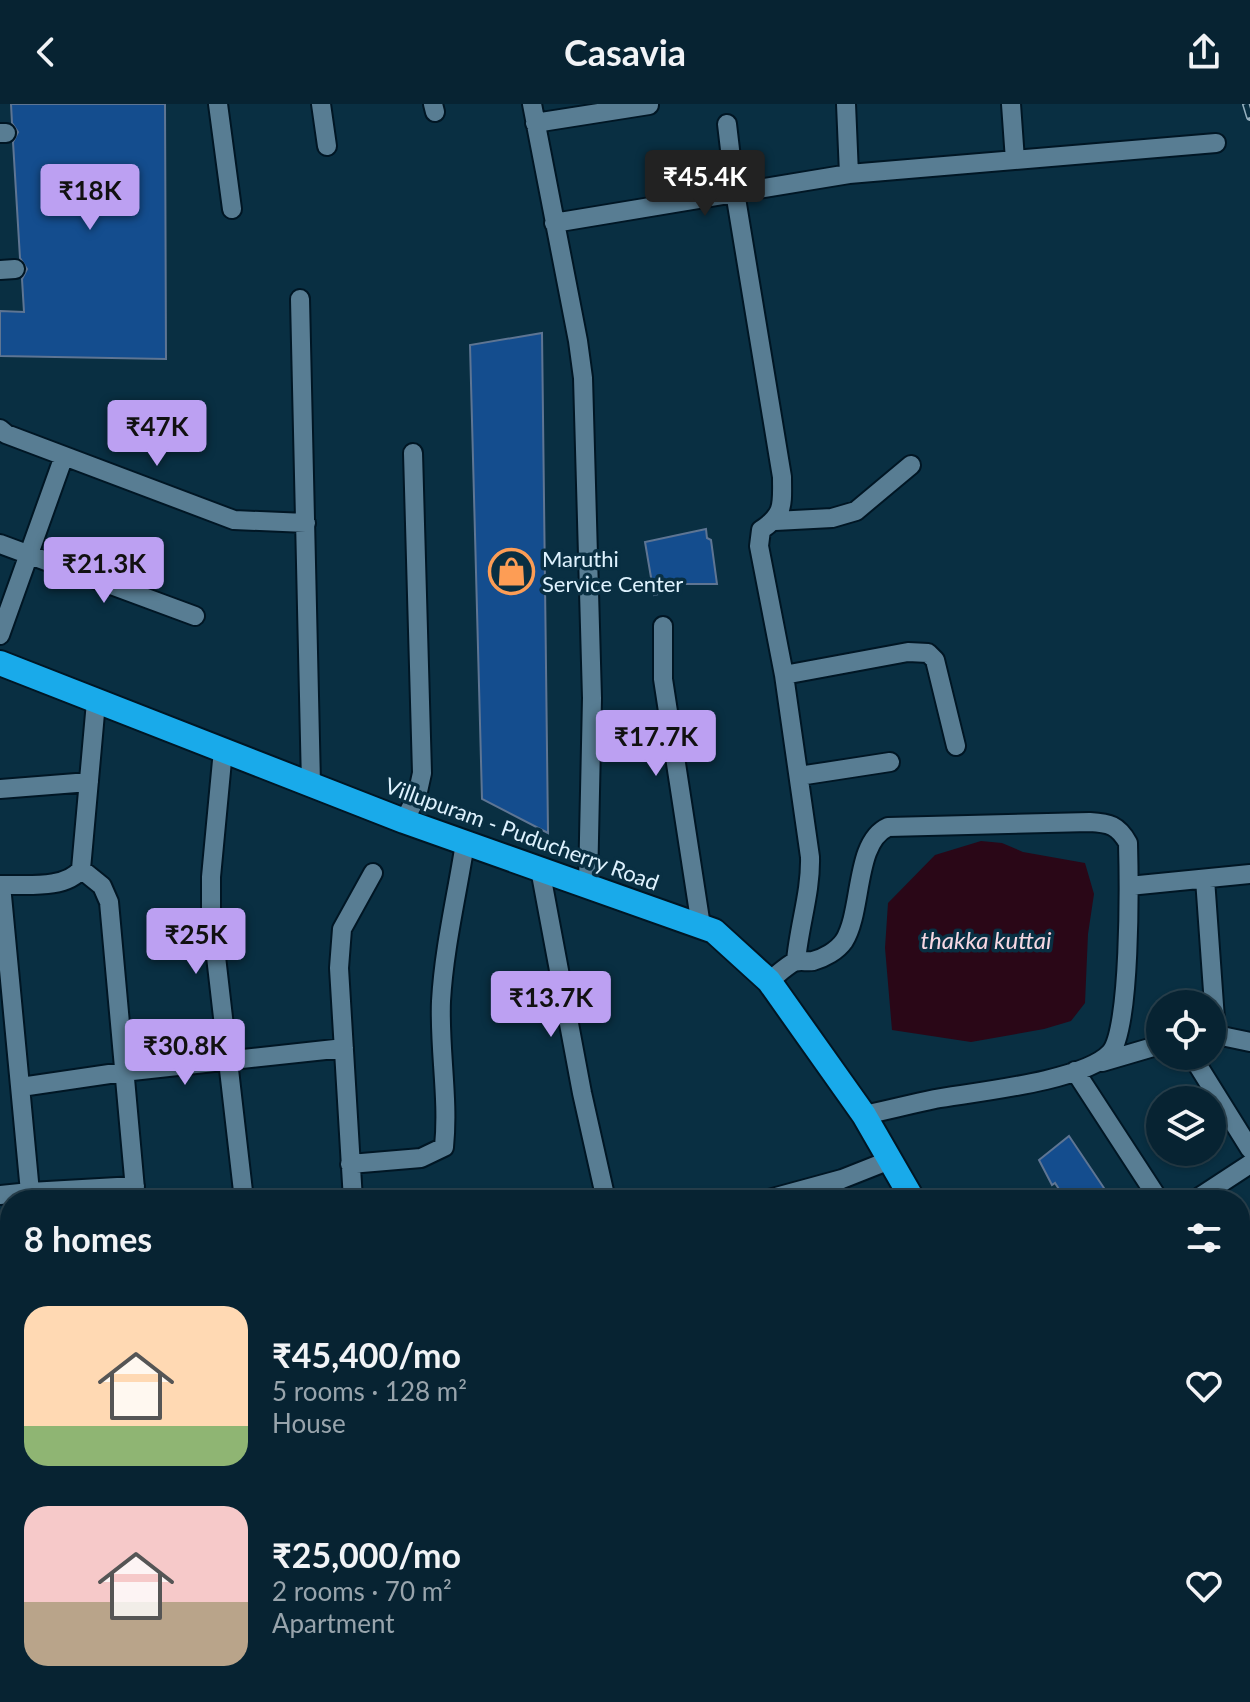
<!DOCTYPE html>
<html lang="en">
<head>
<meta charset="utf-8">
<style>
	:root { --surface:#072332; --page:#102b3a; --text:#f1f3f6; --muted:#98a4ac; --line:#28404d; --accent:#bca0f2 }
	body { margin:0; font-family:Lato,sans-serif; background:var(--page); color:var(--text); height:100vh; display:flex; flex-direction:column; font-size:30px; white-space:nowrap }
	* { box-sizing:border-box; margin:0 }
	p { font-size:26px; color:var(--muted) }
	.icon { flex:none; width:44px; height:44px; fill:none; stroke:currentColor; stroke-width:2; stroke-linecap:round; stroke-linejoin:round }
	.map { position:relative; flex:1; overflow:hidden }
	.details { position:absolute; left:0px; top:1086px; width:1250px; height:512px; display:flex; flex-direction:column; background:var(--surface); border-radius:32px 32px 0 0; box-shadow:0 2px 6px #0004,0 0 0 2px var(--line) }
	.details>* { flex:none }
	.controls { position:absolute; left:1146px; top:886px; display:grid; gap:16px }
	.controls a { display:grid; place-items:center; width:80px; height:80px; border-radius:50%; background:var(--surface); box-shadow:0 2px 6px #0004,0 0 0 2px var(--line); font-size:40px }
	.price { position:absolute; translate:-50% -68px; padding:0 18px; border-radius:8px; background:var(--accent); color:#111; font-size:26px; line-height:52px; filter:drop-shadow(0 2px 4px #0008) }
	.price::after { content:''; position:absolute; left:50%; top:48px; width:24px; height:18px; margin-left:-12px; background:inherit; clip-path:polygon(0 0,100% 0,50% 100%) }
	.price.current { background:#222; color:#fff }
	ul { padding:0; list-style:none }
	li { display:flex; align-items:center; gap:24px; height:200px; padding:0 24px }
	li span { display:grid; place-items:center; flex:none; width:224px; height:160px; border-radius:24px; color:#555 }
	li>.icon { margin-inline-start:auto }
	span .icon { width:96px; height:96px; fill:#fffc; stroke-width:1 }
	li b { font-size:34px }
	h2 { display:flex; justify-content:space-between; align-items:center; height:96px; padding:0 24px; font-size:34px }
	header { display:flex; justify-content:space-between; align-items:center; height:104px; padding:0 24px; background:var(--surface); font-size:36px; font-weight:700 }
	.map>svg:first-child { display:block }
</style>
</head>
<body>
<header><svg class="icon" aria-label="back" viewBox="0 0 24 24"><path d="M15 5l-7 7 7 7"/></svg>Casavia<svg class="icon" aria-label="share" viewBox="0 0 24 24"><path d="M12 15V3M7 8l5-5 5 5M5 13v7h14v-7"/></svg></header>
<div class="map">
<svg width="1250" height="1598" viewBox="0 0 1250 1598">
	<rect width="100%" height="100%" fill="#092f42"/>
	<!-- built -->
	<path fill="#0c3c52" d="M 1250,1471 L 1250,1580 L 1240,1565 L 1240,1475 Z"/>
	<!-- water -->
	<path fill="#2a0717" d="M 981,737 L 1002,739 L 1023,748 L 1085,759 L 1094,790 L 1088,830 L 1085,899 L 1071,917 L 1044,925 L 971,938 L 892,926 L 885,844 L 888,799 L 935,751 Z"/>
	<!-- building -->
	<path fill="#144d8e" stroke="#5e7593" stroke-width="2" d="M 11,0 L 165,0 L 166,255 L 0,252 L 0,207 L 24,208 L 22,175 L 27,165 L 20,154 L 13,38 L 18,28 L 12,19 Z
		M 542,229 L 548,729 L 482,695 L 470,241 Z
		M 706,425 L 707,434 L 711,436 L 717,480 L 674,480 L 676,486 L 654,491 L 645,438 Z
		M 1069,1032 L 1112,1096 L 1066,1096 L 1055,1079 L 1052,1081 L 1039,1056 Z"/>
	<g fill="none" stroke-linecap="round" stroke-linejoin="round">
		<defs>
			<path id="minor" d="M 218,0 L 232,105
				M 321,0 L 327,42
				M 433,0 L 435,8
				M 532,0 L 578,237 L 583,274 L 592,594 L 588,781
				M 846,0 L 849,70
				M 1011,0 L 1015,56
				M 535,19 L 649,1
				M 727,20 L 735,88 L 782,373 C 782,400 785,410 761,426 L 759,442 L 784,571 L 810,753 C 811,788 799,822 796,857
				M 0,29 L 6,29
				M 554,119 L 849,70 L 1216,39
				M 0,166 L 15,165
				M 300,195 L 311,680
				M 0,325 L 6,330 L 234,416 L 306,419
				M 775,417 L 832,414 L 856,407 L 911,361
				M 0,440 L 195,512
				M 663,522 L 663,575 L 701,822
				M 0,531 L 64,352
				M 784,571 L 908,548 L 928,549 L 935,556 L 956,642
				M 223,646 L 211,773 L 211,809 L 244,1096
				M 799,672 L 890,658
				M 0,685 L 89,678
				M 404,717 L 417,692 L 422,669 L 413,349
				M 81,765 L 102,782 L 109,798 L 136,1096
				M 540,765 L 582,989 L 606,1096
				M 1205,775 L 1216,929
				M 0,781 C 23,780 66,786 81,765 L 96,598
				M 1129,782 L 1250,770
				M 769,877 C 777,871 785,863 794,858 C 800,856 807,858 813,857 C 824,854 837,847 844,837 C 863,807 854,738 888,723 L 1090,718 C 1109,719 1118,721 1128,739 C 1129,775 1131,927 1110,949 C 1084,977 975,988 935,995 C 911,1000 888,1006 864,1011
				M 1212,930 L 1250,938
				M 1192,952 L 1250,1045
				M 1102,958 L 1160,941
				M 1075,967 L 1159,1096
				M 21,983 L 123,968 L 344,944
				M 350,1060 L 421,1054 L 444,1043 C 449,995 439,945 441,897 C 444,844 457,791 465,739
				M 0,1091 L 30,1088 L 1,781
				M 31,1096 L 30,1088 L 135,1082
				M 353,1096 L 339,864 L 342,825 L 373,769
				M 765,1096 L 842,1075 L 890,1056
				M 1195,1096 L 1250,1060
				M 1240,1213 L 1250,1228
				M 1240,1467 L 1250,1463
				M 0,1564 L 10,1563
				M 210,1588 L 212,1598
				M 384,1588 L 385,1598
				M 433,1588 L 438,1598
				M 658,1588 L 662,1598
				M 817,1598 L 879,1588
				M 1154,1598 L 1179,1588"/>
			<path id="highway" d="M 0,559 L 404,717 L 714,827 L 769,877 L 864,1011 L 913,1096
				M 1217,1588 L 1224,1598"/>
		</defs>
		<!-- minor casing -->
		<use href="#minor" stroke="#001624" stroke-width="22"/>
		<!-- highway casing -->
		<use href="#highway" stroke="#001624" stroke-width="28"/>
		<!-- minor -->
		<use href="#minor" stroke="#587d93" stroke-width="18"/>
		<!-- highway -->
		<use href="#highway" stroke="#19aaea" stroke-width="24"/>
		<defs>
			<path id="rail" d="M 1246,0 L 1250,13"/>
		</defs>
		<!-- rail casing -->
		<use href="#rail" stroke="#97b1bf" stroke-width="8"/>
		<!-- rail -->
		<use href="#rail" stroke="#092f42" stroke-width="5" stroke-dasharray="15" stroke-linecap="butt"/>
	</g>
	<!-- icons -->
	<defs>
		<symbol id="shop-ring" viewBox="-11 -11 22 22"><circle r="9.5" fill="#092f42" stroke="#fd9d55" stroke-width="1.5"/><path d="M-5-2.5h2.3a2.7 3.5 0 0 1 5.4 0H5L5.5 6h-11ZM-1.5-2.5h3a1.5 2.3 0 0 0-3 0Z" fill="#fd9d55"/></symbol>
	</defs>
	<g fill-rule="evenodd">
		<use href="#shop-ring" x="486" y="442" width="51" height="51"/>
	</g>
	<g text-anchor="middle" stroke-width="7" stroke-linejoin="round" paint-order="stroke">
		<!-- poi labels -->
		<g font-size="22" fill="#def2fe" stroke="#092f42" text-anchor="start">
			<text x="542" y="463">Maruthi<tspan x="542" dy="25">Service Center</tspan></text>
		</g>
		<!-- street labels -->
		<g font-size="22" fill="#def2fe" stroke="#092f42">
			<text transform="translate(522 730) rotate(20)" y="8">Villupuram - Puducherry Road</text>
		</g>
		<!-- water labels -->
		<g font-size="24" font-style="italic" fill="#f6d7e2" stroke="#092f42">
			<text x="986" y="845">thakka kuttai</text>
		</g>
	</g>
</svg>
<div class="controls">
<a><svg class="icon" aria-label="locate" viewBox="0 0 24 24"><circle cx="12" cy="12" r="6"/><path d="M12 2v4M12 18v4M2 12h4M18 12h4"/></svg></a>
<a><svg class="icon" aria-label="layers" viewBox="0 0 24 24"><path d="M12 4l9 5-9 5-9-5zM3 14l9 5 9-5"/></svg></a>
</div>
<b class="price current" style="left:705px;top:114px">₹45.4K</b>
<b class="price" style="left:90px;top:128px">₹18K</b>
<b class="price" style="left:157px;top:364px">₹47K</b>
<b class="price" style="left:104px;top:501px">₹21.3K</b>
<b class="price" style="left:656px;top:674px">₹17.7K</b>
<b class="price" style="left:196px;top:872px">₹25K</b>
<b class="price" style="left:551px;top:935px">₹13.7K</b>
<b class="price" style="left:185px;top:983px">₹30.8K</b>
<section class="details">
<h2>8 homes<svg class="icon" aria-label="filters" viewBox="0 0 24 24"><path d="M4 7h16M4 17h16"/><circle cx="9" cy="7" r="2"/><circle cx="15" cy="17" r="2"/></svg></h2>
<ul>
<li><span style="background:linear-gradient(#ffd9b3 75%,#8fb573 0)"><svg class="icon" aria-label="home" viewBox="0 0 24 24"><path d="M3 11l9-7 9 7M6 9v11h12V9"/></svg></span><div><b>₹45,400/mo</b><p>5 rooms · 128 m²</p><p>House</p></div><svg class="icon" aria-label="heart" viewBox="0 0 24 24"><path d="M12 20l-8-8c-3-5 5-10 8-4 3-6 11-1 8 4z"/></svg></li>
<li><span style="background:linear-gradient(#f6c9c9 60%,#b9a48a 0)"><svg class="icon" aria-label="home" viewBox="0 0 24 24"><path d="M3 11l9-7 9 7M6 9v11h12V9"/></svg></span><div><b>₹25,000/mo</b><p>2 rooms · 70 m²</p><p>Apartment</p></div><svg class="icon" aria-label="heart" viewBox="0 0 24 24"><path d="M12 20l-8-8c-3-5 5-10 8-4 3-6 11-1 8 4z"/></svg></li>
</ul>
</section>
</div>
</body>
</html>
